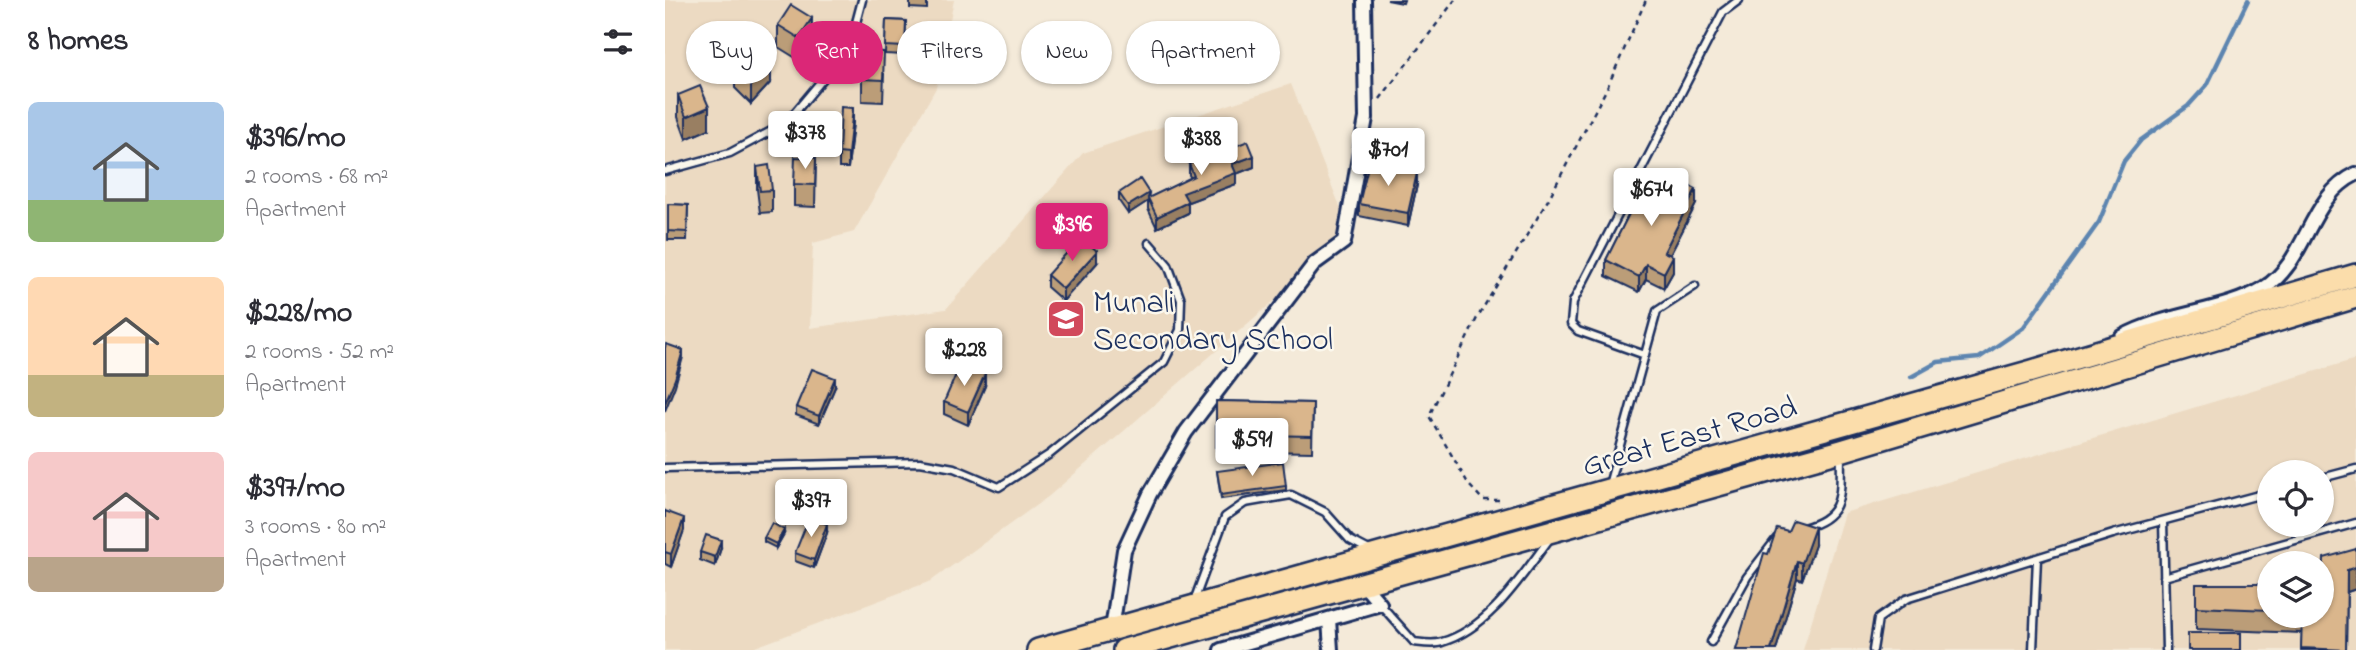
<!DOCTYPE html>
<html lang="en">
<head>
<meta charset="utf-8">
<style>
	:root { --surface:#fff; --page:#f2f2f3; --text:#2b2b33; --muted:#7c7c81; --accent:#db2777 }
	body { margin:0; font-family:"Indie Flower",sans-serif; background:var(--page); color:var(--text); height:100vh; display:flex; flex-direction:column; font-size:26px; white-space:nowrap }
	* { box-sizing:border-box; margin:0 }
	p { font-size:23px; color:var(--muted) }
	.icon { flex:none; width:38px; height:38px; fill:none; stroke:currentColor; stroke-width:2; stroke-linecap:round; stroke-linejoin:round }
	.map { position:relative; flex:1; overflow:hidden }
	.sheet { display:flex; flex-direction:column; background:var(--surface); width:665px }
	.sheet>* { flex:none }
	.hud { position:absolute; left:21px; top:21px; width:665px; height:63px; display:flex; gap:14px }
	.controls { position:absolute; left:1592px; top:460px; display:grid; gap:14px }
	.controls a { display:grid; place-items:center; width:77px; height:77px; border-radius:50%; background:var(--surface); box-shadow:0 2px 5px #0004; font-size:35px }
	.price { position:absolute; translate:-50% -60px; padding:0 16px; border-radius:7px; background:#fff; color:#222; font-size:23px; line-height:46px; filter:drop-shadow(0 2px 4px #0008) }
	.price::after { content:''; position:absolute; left:50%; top:42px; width:21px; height:16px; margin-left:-10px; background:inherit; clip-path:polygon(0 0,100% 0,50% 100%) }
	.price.on { background:var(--accent); color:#fff }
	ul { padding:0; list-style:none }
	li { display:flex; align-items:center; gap:21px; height:175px; padding:0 28px }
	li span { display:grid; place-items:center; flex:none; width:196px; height:140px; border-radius:10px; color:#555 }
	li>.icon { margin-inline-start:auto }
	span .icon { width:84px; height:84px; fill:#fffc; stroke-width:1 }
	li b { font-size:30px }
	h2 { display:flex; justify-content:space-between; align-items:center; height:84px; padding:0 28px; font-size:30px }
	.tag { padding:0 24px; border-radius:32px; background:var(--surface); box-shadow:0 2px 5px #0004; font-size:24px; line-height:63px }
	.tag.on { background:var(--accent); color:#fff }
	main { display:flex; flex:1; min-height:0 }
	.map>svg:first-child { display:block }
</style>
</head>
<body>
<main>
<section class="sheet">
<h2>8 homes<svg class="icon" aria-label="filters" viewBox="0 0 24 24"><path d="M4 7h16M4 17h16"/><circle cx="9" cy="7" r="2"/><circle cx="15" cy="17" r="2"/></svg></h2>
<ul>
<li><span style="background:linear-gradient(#a9c7e8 70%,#8fb573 0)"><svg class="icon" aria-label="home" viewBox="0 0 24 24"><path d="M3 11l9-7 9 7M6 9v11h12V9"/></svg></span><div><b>$396/mo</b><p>2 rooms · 68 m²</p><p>Apartment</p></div></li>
<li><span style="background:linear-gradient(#ffd9b3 70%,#c2b280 0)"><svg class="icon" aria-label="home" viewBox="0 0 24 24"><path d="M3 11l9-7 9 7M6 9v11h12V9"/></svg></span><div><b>$228/mo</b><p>2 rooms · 52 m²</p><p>Apartment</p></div></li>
<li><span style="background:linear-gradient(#f6c9c9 75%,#b9a48a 0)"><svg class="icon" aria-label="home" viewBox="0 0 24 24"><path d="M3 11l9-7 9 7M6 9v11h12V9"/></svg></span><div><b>$397/mo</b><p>3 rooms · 80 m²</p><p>Apartment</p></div></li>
</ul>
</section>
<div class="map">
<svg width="1691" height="650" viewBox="0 0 1691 650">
	<rect width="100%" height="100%" fill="#f4ead9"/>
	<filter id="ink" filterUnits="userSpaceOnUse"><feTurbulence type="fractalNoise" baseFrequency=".0143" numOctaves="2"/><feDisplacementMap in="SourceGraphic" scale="14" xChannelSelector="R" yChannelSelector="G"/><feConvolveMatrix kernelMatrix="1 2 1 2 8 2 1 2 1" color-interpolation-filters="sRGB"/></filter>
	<g filter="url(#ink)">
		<!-- built -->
		<path fill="#ecdac2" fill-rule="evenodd" d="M 0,0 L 289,0 L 271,88 L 189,232 L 148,243 L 145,328 L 281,309 L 418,153 L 626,84 L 686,234 L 384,496 L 266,581 L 82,650 L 0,650 Z
			M 1691,359 L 1691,650 L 1138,650 L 1179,513 ZM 1605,472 L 1657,472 L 1657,525 L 1605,525 ZM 1605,564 L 1657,564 L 1657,616 L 1605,616 Z"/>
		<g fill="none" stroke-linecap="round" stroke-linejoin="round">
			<!-- stream -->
			<path stroke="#5d85b0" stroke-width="4.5" d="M 1246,377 L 1273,362 L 1314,358 L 1358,328 L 1434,222 L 1459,161 L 1476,140 L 1523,106 L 1542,85 L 1583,0"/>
			<defs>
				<path id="lane" d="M 0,171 L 65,153 L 121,123 L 162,74 L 188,34 L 197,0
					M 980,355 L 913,331 L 906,324 L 908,302 L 1058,12 L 1074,0
					M 0,468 L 255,462 L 289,468 L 334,487 L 385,454 L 499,362 L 515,330 L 516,300 L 503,265 L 484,243
					M 1657,478 L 1691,469
					M 944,485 L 992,311 L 1030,286
					M 1498,521 L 1501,650
					M 1138,528 C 1181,517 1175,493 1176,455
					M 1499,577 L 1691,523
					M 529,601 L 560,517 L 580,503 L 626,495 L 660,512 L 685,540 L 704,550
					M 715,604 L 749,642 C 758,643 769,645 777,642 C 825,628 857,575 886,537
					M 1046,642 L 1082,577 L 1112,538
					M 1208,650 L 1213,619 L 1241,599 L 1448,534 L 1605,492
					M 1368,650 L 1372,558"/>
				<path id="street" d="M 1457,337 C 1500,313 1560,312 1599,288 C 1643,261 1643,197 1691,174
					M 664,619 L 666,650
					M 447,629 L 459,550 L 485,494 L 521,432 L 650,263 L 679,242 L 701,118 L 699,0
					M 556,650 L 715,604 L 698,584"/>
				<path id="primary" d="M 373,650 L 1367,371 L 1691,275
					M 459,650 L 1176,451 L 1691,297"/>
			</defs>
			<!-- lane casing -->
			<use href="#lane" stroke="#1b2f5e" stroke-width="11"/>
			<!-- street casing -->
			<use href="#street" stroke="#1b2f5e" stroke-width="18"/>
			<!-- primary casing -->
			<use href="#primary" stroke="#1b2f5e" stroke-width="26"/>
			<!-- path -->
			<path stroke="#1b2f5e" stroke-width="2.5" stroke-dasharray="5 5" stroke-linecap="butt" d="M 715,99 L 790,0
				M 834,500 L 818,500 L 804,485 L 764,416 L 812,318 L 883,200 L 942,88 L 981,0"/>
			<!-- lane -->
			<use href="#lane" stroke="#fbf7ec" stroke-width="6"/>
			<!-- street -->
			<use href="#street" stroke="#fbf7ec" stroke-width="12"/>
			<!-- primary -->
			<use href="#primary" stroke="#fbddab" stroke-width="21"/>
		</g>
		<!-- wall -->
		<path fill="#bb9d78" stroke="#1b2f5e" stroke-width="2" d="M 245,0 L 262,0 L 262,9 L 245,8 Z
			M 722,0 L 739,0 L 738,3 Z
			M 221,20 L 241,21 L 240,55 L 220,54 Z
			M 113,25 L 147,40 L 134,60 L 113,47 Z
			M 70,66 L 106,82 L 86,104 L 70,88 Z
			M 219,74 L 218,102 L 197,101 L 197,79 Z
			M 13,95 L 44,129 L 21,139 L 13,117 Z
			M 188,122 L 183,168 L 174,168 L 174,153 Z
			M 151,158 L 150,207 L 129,206 L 129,184 Z
			M 524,164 L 589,167 L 571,174 L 571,184 L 523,202 L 523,213 L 492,228 L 483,209 L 483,201 L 463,214 L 454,201 L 454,193 L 484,198 L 526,178 L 524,175 Z
			M 92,167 L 107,190 L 107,212 L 95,213 L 92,189 Z
			M 752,185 L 743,226 L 694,216 L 694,204 Z
			M 991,198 L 1031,204 L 1005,255 L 1008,272 L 999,288 L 981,279 L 974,292 L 941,276 L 941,260 L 963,216 L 963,206 Z
			M 3,204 L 23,205 L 22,240 L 3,240 Z
			M 432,263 L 398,301 L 382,287 L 382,275 Z
			M 320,386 L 303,425 L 279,414 L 279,402 Z
			M 170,387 L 154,424 L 131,415 L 131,407 Z
			M 551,401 L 648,403 L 647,452 L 551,450 Z
			M 552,471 L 621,486 L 621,490 L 556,499 Z
			M 0,511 L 19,530 L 6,567 L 0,564 Z
			M 162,533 L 149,568 L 130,561 L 130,553 Z
			M 119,534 L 111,548 L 99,542 L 99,538 Z
			M 1150,545 L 1137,580 L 1132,578 L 1111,650 L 1071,650 L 1103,554 Z
			M 56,548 L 50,566 L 35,560 L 35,552 Z
			M 1691,549 L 1691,589 L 1682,592 L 1681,650 L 1636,650 L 1637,633 L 1531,629 L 1531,584 L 1605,584 L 1605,616 L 1657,616 L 1658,585 Z"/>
		<!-- shaded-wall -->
		<path fill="#997f62" stroke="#1b2f5e" stroke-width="2" d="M 147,18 L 147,40 L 134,60 L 134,38 Z
			M 106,60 L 106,82 L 86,104 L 86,82 Z
			M 44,107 L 44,129 L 21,139 L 21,117 Z
			M 188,108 L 188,122 L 183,168 L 183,154 Z
			M 589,156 L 589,167 L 571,174 L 571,184 L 518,204 L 518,193 L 567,164 Z
			M 752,173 L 752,185 L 743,226 L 743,213 Z
			M 1031,189 L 1031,204 L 999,267 L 999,252 Z
			M 484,193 L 483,201 L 463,214 L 463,206 Z
			M 523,202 L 523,213 L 492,228 L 492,217 Z
			M 432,251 L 432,263 L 398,301 L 398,289 Z
			M 1008,256 L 1008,272 L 999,288 L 999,273 Z
			M 981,264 L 981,279 L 974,292 L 974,277 Z
			M 18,350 L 18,357 L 10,386 L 0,411 L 0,403 Z
			M 320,374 L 320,386 L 303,425 L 303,412 Z
			M 170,378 L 170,387 L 154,424 L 154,416 Z
			M 19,518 L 19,530 L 6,567 L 6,554 Z
			M 162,524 L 162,533 L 149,568 L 149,560 Z
			M 1150,527 L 1150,545 L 1137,580 L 1137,563 Z
			M 119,530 L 119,534 L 111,548 L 111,544 Z
			M 56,540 L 56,548 L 50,566 L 50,557 Z
			M 1132,561 L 1132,578 L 1111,650 L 1106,650 Z
			M 1691,567 L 1691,589 L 1682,592 L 1682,570 Z"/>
		<!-- building -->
		<path fill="#dab68c" stroke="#1b2f5e" stroke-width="2" d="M 126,5 L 147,18 L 134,38 L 113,25 Z
			M 221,20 L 241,21 L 240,47 L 220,46 Z
			M 90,45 L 106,60 L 86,82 L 70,66 Z
			M 198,51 L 219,52 L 218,80 L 197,79 Z
			M 35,86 L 44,107 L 21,117 L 13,95 Z
			M 176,107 L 188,108 L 183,154 L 174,153 Z
			M 583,141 L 589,156 L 567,164 L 571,173 L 518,193 L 523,202 L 492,217 L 483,198 L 529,176 L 524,164 Z
			M 130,157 L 151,158 L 150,185 L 129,184 Z
			M 704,162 L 752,173 L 743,213 L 694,204 Z
			M 104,165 L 107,190 L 95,191 L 92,167 Z
			M 1003,175 L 1031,189 L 999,252 L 1008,256 L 999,273 L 981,264 L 974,277 L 941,260 L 967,208 L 963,206 L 973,188 L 991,198 Z
			M 475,179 L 484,193 L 463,206 L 454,193 Z
			M 3,204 L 23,205 L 22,232 L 3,231 Z
			M 416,237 L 432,251 L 398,289 L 382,275 Z
			M 1,344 L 18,350 L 10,379 L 0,403 L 0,348 Z
			M 296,363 L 320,374 L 303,412 L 279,402 Z
			M 147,369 L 170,378 L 154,416 L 131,407 Z
			M 551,401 L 648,403 L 647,436 L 551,434 Z
			M 618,462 L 621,486 L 556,495 L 552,471 Z
			M 0,511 L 19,518 L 6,554 L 0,552 Z
			M 144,518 L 162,524 L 149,560 L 130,553 Z
			M 1128,520 L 1150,527 L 1137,563 L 1132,561 L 1106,650 L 1071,650 L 1099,553 L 1103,554 L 1112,528 L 1123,531 Z
			M 107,523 L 119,530 L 111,544 L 99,538 Z
			M 41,535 L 56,540 L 50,557 L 35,552 Z
			M 1691,549 L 1691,567 L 1682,570 L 1681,650 L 1636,648 L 1637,616 L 1657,616 L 1657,585 L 1658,585 L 1659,558 Z
			M 1531,584 L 1605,584 L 1605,610 L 1531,607 Z
			M 1523,633 L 1576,633 L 1576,650 L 1523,650 Z"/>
	</g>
	<!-- icons -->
	<defs>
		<symbol id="school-square" viewBox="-11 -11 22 22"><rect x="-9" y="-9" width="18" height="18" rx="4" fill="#d1495b" stroke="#fbf7ec"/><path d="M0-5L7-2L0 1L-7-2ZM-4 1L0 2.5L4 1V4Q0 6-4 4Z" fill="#fff"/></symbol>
	</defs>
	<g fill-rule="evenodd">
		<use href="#school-square" x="379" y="297" width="44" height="44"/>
	</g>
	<g text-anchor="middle" stroke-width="5" stroke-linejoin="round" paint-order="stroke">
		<!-- poi labels -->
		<g font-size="32" fill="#1b2f5e" stroke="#fbf7ec" text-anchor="start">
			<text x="428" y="312">Munali<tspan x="428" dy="37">Secondary School</tspan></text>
		</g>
		<!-- street labels -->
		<g font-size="32" fill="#1b2f5e" stroke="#fbf7ec">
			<text transform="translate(1024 435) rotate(-16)" y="11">Great East Road</text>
		</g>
	</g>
</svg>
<div class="controls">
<a><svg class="icon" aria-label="locate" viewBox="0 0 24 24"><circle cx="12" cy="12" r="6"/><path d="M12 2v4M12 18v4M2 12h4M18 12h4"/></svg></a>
<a><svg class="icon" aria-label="layers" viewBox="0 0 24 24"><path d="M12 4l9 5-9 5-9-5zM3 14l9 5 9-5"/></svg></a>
</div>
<b class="price" style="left:140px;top:171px">$378</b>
<b class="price" style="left:536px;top:177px">$388</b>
<b class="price" style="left:723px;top:188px">$701</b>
<b class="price" style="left:986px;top:228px">$674</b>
<b class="price on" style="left:407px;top:263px">$396</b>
<b class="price" style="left:299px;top:388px">$228</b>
<b class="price" style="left:587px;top:478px">$591</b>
<b class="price" style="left:146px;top:539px">$397</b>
<div class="hud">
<a class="tag">Buy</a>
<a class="tag on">Rent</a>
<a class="tag">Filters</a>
<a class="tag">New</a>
<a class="tag">Apartment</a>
</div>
</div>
</main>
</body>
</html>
